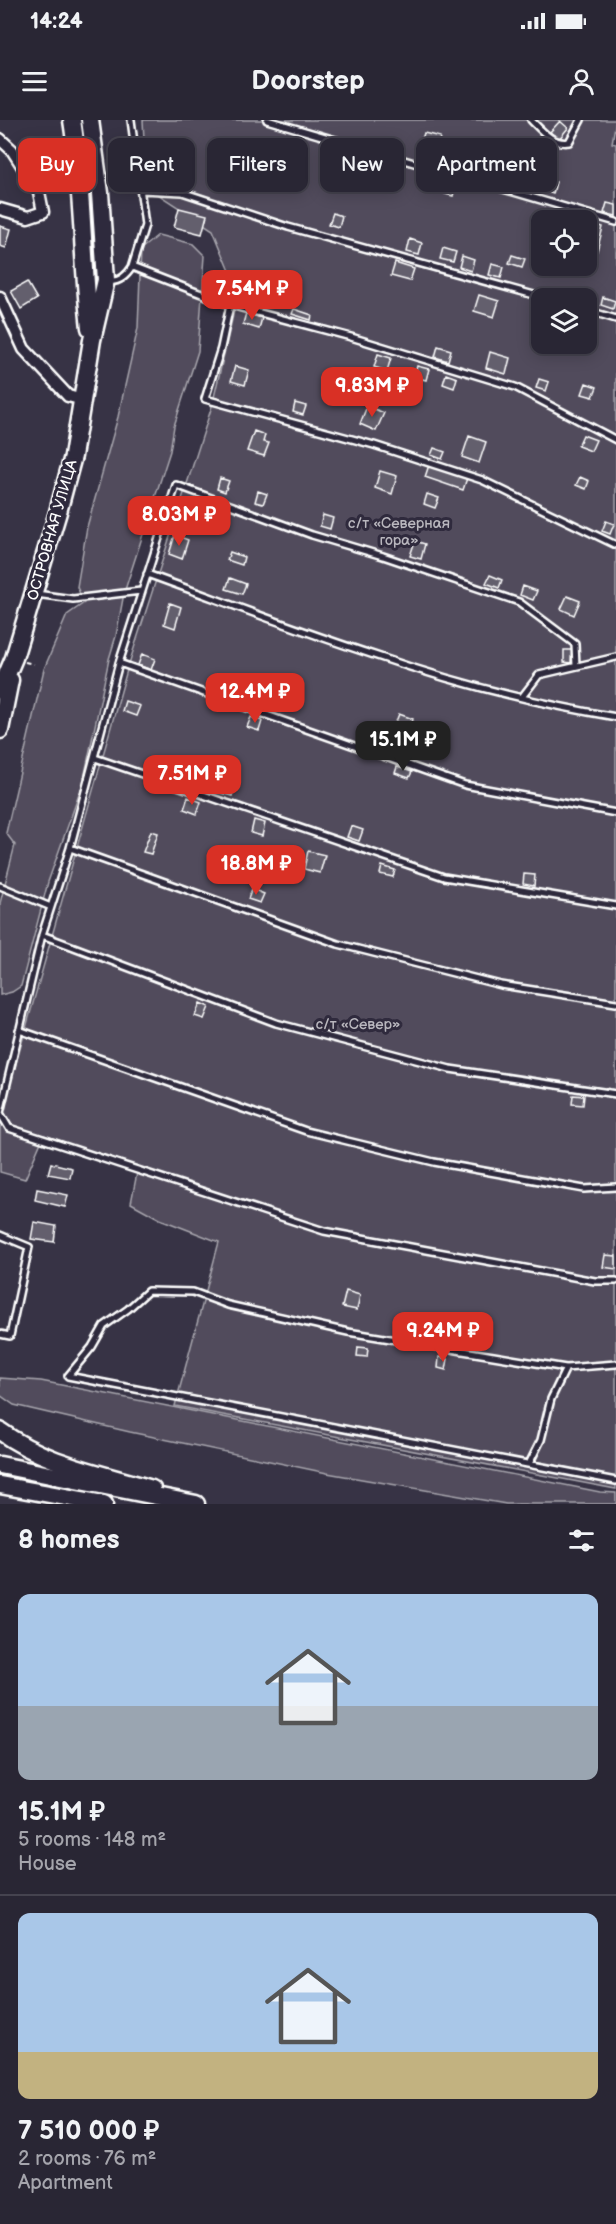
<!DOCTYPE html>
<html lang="en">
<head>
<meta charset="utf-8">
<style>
	:root { --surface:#292634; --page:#353240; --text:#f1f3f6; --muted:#a5a5ac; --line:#45434f; --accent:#d93025 }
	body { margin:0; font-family:"Balsamiq Sans",sans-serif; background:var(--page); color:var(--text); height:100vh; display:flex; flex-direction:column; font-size:22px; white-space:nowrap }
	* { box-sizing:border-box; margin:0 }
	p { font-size:20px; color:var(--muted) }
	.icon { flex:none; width:33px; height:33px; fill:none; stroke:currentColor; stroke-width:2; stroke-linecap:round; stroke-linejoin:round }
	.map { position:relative; height:1384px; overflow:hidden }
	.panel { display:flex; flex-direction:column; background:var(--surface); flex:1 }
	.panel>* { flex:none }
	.guide { position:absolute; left:18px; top:18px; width:580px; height:54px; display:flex; gap:12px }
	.controls { position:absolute; left:531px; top:90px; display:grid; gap:12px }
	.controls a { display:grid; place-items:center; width:66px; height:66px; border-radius:12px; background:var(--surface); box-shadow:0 3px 15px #0003,0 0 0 2px var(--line); font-size:30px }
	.price { position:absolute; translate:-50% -51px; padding:0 14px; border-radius:12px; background:var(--accent); color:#fff; font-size:20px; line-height:39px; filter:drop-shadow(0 2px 3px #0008) }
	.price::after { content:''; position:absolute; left:50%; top:36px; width:18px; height:14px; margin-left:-9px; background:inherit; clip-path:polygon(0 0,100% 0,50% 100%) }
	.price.current { background:#222; color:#fff }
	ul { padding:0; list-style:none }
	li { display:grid; align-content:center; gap:12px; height:318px; padding:0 18px }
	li+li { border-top:2px solid var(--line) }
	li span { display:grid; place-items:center; height:186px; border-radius:12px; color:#555 }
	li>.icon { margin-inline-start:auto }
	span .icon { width:108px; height:108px; fill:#fffc; stroke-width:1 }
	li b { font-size:26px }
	h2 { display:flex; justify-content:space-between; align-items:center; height:72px; padding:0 18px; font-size:26px }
	.chip { padding:0 21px; border-radius:12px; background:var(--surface); box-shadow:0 3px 15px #0003,0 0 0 2px var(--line); font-size:21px; line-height:54px }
	.chip.current { background:var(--accent); color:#fff }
	.status { display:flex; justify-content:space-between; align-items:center; height:42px; padding:0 30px; background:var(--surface); direction:ltr }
	.status svg { height:16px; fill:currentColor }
	header { display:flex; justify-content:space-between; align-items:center; height:78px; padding:0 18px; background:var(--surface); font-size:27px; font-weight:600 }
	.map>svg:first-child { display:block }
</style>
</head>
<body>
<div class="status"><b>14:24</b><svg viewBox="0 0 49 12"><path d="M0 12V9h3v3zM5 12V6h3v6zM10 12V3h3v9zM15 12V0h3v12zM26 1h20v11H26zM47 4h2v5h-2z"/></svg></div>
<header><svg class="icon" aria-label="menu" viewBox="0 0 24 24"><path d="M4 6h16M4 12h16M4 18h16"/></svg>Doorstep<svg class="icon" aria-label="person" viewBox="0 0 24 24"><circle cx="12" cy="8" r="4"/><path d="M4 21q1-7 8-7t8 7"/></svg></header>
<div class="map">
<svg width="616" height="1384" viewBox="0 0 616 1384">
	<rect width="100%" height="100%" fill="#373345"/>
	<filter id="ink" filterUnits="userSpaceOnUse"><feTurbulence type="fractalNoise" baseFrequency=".0167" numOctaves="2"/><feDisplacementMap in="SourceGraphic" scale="12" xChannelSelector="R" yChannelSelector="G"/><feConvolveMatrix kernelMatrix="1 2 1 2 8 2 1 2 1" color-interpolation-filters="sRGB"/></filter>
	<g filter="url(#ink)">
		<!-- green -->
		<path fill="#514c5c" stroke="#a8a6ae" stroke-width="1.5" fill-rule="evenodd" d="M 143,0 L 616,0 L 612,23 L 616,24 L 616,1369 L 175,1286 L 219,1122 L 160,1099 L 131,1083 L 138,1048 L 44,1015 L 25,1059 L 0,1052 L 0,1000 L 127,550 L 212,286 L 234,191 L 230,151 L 213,110 L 153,71 L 146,58 ZM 542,100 L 586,100 L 586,146 L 542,146 ZM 542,178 L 586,178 L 586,224 L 542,224 Z
			M 158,115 L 193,124 L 205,136 L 198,231 L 174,306 L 170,331 L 124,473 L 116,516 L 109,539 L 83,663 L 48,762 L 21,866 L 12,872 L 0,875 L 0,783 L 15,725 L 6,713 L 44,549 L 67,495 L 84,483 L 77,467 L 87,407 L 118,297 L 138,208 L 141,129 Z
			M 0,1258 L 41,1261 L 600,1372 L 616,1373 L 616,1384 L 506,1384 L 327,1353 L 130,1312 L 14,1285 L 0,1275 Z"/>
		<!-- building -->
		<path fill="#635f6d" stroke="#fff" stroke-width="1.5" d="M 560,1 L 568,8 L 559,19 L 550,12 Z
			M 424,13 L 440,17 L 437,30 L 420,26 Z
			M 456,28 L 475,33 L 470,49 L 452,44 Z
			M 351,39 L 360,41 L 357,52 L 348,50 Z
			M 171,43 L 182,47 L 177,64 L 166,61 Z
			M 545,59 L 556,62 L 553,74 L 542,70 Z
			M 448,62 L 456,65 L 453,76 L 445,74 Z
			M 607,83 L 616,85 L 616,96 L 604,93 Z
			M 179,88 L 207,95 L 202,114 L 174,107 Z
			M 333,93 L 342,96 L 339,107 L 329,104 Z
			M 587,102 L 603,107 L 597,131 L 587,128 L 590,116 L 586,115 Z
			M 0,106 L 11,109 L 6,128 L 0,126 Z
			M 410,119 L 422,123 L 419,135 L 407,132 Z
			M 443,128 L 456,132 L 453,142 L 440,139 Z
			M 512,135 L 525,139 L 522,147 L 509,143 Z
			M 462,136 L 474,140 L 471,151 L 459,147 Z
			M 395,143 L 414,149 L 410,161 L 391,156 Z
			M 492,144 L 504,147 L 501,158 L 489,155 Z
			M 27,162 L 37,179 L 21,189 L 11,171 Z
			M 247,163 L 248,176 L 236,177 L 235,164 Z
			M 479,175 L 499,181 L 494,197 L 474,191 Z
			M 603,177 L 615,181 L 613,189 L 601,185 Z
			M 294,189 L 312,195 L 311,200 L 292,194 Z
			M 246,193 L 262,198 L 259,209 L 243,204 Z
			M 438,226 L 451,230 L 448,241 L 435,237 Z
			M 490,232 L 510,238 L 506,254 L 486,248 Z
			M 378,234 L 391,238 L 387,251 L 374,247 Z
			M 235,246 L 249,250 L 245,265 L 231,261 Z
			M 417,246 L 429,249 L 426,260 L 414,257 Z
			M 446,254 L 457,258 L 454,268 L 443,264 Z
			M 539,259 L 549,262 L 546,271 L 536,268 Z
			M 586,263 L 597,267 L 593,277 L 582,274 Z
			M 295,283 L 306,286 L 303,295 L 293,292 Z
			M 367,286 L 384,293 L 376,311 L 360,304 Z
			M 254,311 L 265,315 L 263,322 L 269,323 L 264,336 L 247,331 Z
			M 583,315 L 596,320 L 591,331 L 578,326 Z
			M 469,316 L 486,322 L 479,343 L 462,337 Z
			M 434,328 L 445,332 L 442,339 L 431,335 Z
			M 429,345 L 467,358 L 463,370 L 425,357 Z
			M 380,351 L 397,356 L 392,374 L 375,368 Z
			M 580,357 L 589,361 L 586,369 L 576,365 Z
			M 220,358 L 229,361 L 225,372 L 217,369 Z
			M 258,371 L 267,374 L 263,384 L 255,382 Z
			M 427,374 L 439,378 L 435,388 L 424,384 Z
			M 323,395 L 333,398 L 330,409 L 320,406 Z
			M 606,401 L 614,404 L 610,414 L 602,411 Z
			M 175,415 L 188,420 L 182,439 L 169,434 Z
			M 415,421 L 425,424 L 421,439 L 410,436 Z
			M 230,432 L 244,437 L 242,445 L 227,440 Z
			M 490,455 L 502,460 L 499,468 L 486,463 Z
			M 230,458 L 246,464 L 242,474 L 226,469 Z
			M 523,466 L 537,471 L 533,480 L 520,475 Z
			M 567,476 L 580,481 L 574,495 L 561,489 Z
			M 170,483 L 181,487 L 175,508 L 164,504 Z
			M 564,530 L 572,530 L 571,543 L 564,542 Z
			M 142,534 L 155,539 L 151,550 L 138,545 Z
			M 125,581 L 140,586 L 136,596 L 122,591 Z
			M 399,594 L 413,599 L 408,614 L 393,609 Z
			M 251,597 L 262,601 L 259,611 L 247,607 Z
			M 157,643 L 169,647 L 166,655 L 154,651 Z
			M 397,647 L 412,652 L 409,658 L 395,653 Z
			M 219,660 L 235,665 L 232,676 L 216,672 Z
			M 188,677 L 201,682 L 197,694 L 184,689 Z
			M 254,700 L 265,703 L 262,716 L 251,713 Z
			M 351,706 L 363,710 L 359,721 L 347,717 Z
			M 151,711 L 158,713 L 151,734 L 143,732 Z
			M 308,731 L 325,735 L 320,753 L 304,749 Z
			M 382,746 L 395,750 L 393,757 L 380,754 Z
			M 524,754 L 535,755 L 534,766 L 523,764 Z
			M 252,769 L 264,774 L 260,783 L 248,779 Z
			M 200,883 L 209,887 L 204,899 L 195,896 Z
			M 573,975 L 584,976 L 583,985 L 572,984 Z
			M 51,1043 L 72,1048 L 70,1058 L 48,1054 Z
			M 37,1069 L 68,1075 L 65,1087 L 35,1080 Z
			M 34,1102 L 56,1106 L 54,1122 L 31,1119 Z
			M 605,1135 L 616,1136 L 616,1149 L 603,1147 Z
			M 346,1171 L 360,1175 L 357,1190 L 342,1187 Z
			M 358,1227 L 368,1228 L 367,1237 L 357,1236 Z
			M 439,1237 L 448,1239 L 446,1250 L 438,1248 Z"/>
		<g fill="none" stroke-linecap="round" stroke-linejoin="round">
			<defs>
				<path id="service" d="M 131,0 L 145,105 L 132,147
					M 267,0 L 616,102
					M 531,0 C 542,11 553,25 569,22 L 581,0
					M 141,70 L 182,72 L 288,107 L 545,178
					M 108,161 C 119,163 127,155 132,147 L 230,185 L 221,228 L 205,279 L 374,325 L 482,360 L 616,425
					M 230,185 L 351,217 L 515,267 L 616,320
					M 586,190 L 616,199
					M 147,454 C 222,481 297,510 374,535 C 452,562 534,583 616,597
					M 36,474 L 73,479 L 141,471
					M 119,543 L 465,665 L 616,693
					M 576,546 L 575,524 L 519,482 L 383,436 L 312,415 L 176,365 L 119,543 L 70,728 L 42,815 L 0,993 L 9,1008 L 324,1111 L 595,1161 L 616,1161
					M 522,577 L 539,555 L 616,537
					M 95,638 L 444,757 L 616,786
					M 70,728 L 338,824 L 501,865 L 616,883
					M 0,766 L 51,787
					M 42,815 L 276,903 L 450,949 L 616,974
					M 19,910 L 306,1011 L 434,1042 L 584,1069 L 616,1067
					M 0,1115 L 29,1127 L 10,1216 L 0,1214
					M 616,1244 L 566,1248 L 348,1212 L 228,1185 L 193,1172 L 148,1171 L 128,1189 L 104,1206 L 92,1227 L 68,1256 L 616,1361
					M 529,1344 L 541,1320 L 551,1279 L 566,1248"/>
				<path id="minor" d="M 0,19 L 12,30 L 39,72 L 43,92 L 28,97 L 0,89
					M 0,177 L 24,229 L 68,276 L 83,280"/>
				<path id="primary" d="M 72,0 C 83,69 82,138 90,208
					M 0,571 L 14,538 L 58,392 L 73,336 L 92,220 L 106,160 L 100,73 L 90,0
					M 0,610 L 10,560
					M 0,1311 C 45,1344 100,1353 152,1369"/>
				<path id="trunk" d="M 0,1345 L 196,1384
					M 0,1365 L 104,1384"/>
			</defs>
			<!-- service casing -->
			<use href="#service" stroke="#fff" stroke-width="10"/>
			<!-- minor casing -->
			<use href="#minor" stroke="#fff" stroke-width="15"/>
			<!-- primary casing -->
			<use href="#primary" stroke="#fff" stroke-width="21"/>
			<!-- trunk casing -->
			<use href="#trunk" stroke="#fff" stroke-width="21"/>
			<!-- path -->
			<path stroke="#fff" stroke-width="2" stroke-dasharray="4.5 4.5" stroke-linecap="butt" d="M 25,542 L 34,544"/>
			<!-- service -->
			<use href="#service" stroke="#2f2a3d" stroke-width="5"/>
			<!-- minor -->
			<use href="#minor" stroke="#2f2a3d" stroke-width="10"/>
			<!-- primary -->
			<use href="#primary" stroke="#2f2a3d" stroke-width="16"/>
			<!-- trunk -->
			<use href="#trunk" stroke="#2f2a3d" stroke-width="16"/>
		</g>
	</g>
	<g text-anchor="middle" stroke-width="6" stroke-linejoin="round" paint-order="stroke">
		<!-- park labels -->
		<g font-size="15" fill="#b9b7be" stroke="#2f2a3d">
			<text x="399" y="408">с/т «Северная<tspan x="399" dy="17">гора»</tspan></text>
			<text x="358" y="909">с/т «Север»</text>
		</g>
		<!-- street labels -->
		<g font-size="15" fill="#fff" stroke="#2f2a3d">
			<text transform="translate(52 410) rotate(-74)" y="5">ОСТРОВНАЯ УЛИЦА</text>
		</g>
	</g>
</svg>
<div class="controls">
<a><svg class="icon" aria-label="locate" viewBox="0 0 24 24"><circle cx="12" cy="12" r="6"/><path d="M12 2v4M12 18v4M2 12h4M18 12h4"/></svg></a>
<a><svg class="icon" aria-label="layers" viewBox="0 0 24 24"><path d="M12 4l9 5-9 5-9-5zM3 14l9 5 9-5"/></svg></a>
</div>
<b class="price" style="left:252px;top:201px">7.54M ₽</b>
<b class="price" style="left:372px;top:298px">9.83M ₽</b>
<b class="price" style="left:179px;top:427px">8.03M ₽</b>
<b class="price" style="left:255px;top:604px">12.4M ₽</b>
<b class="price current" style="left:403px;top:652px">15.1M ₽</b>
<b class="price" style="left:192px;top:686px">7.51M ₽</b>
<b class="price" style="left:256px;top:776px">18.8M ₽</b>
<b class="price" style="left:443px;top:1243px">9.24M ₽</b>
<div class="guide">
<a class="chip current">Buy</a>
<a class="chip">Rent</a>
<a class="chip">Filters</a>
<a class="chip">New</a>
<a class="chip">Apartment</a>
</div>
</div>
<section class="panel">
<h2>8 homes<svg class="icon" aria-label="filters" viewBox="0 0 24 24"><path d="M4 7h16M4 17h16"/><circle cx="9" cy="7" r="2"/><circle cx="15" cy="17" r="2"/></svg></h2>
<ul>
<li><span style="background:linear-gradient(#a9c7e8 60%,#9aa5b1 0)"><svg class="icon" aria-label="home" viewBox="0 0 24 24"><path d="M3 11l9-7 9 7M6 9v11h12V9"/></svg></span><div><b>15.1M ₽</b><p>5 rooms · 148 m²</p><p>House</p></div></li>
<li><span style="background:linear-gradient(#a9c7e8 75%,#c2b280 0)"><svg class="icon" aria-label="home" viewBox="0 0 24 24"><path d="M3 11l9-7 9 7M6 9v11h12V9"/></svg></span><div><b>7 510 000 ₽</b><p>2 rooms · 76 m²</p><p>Apartment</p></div></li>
</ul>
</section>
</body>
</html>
